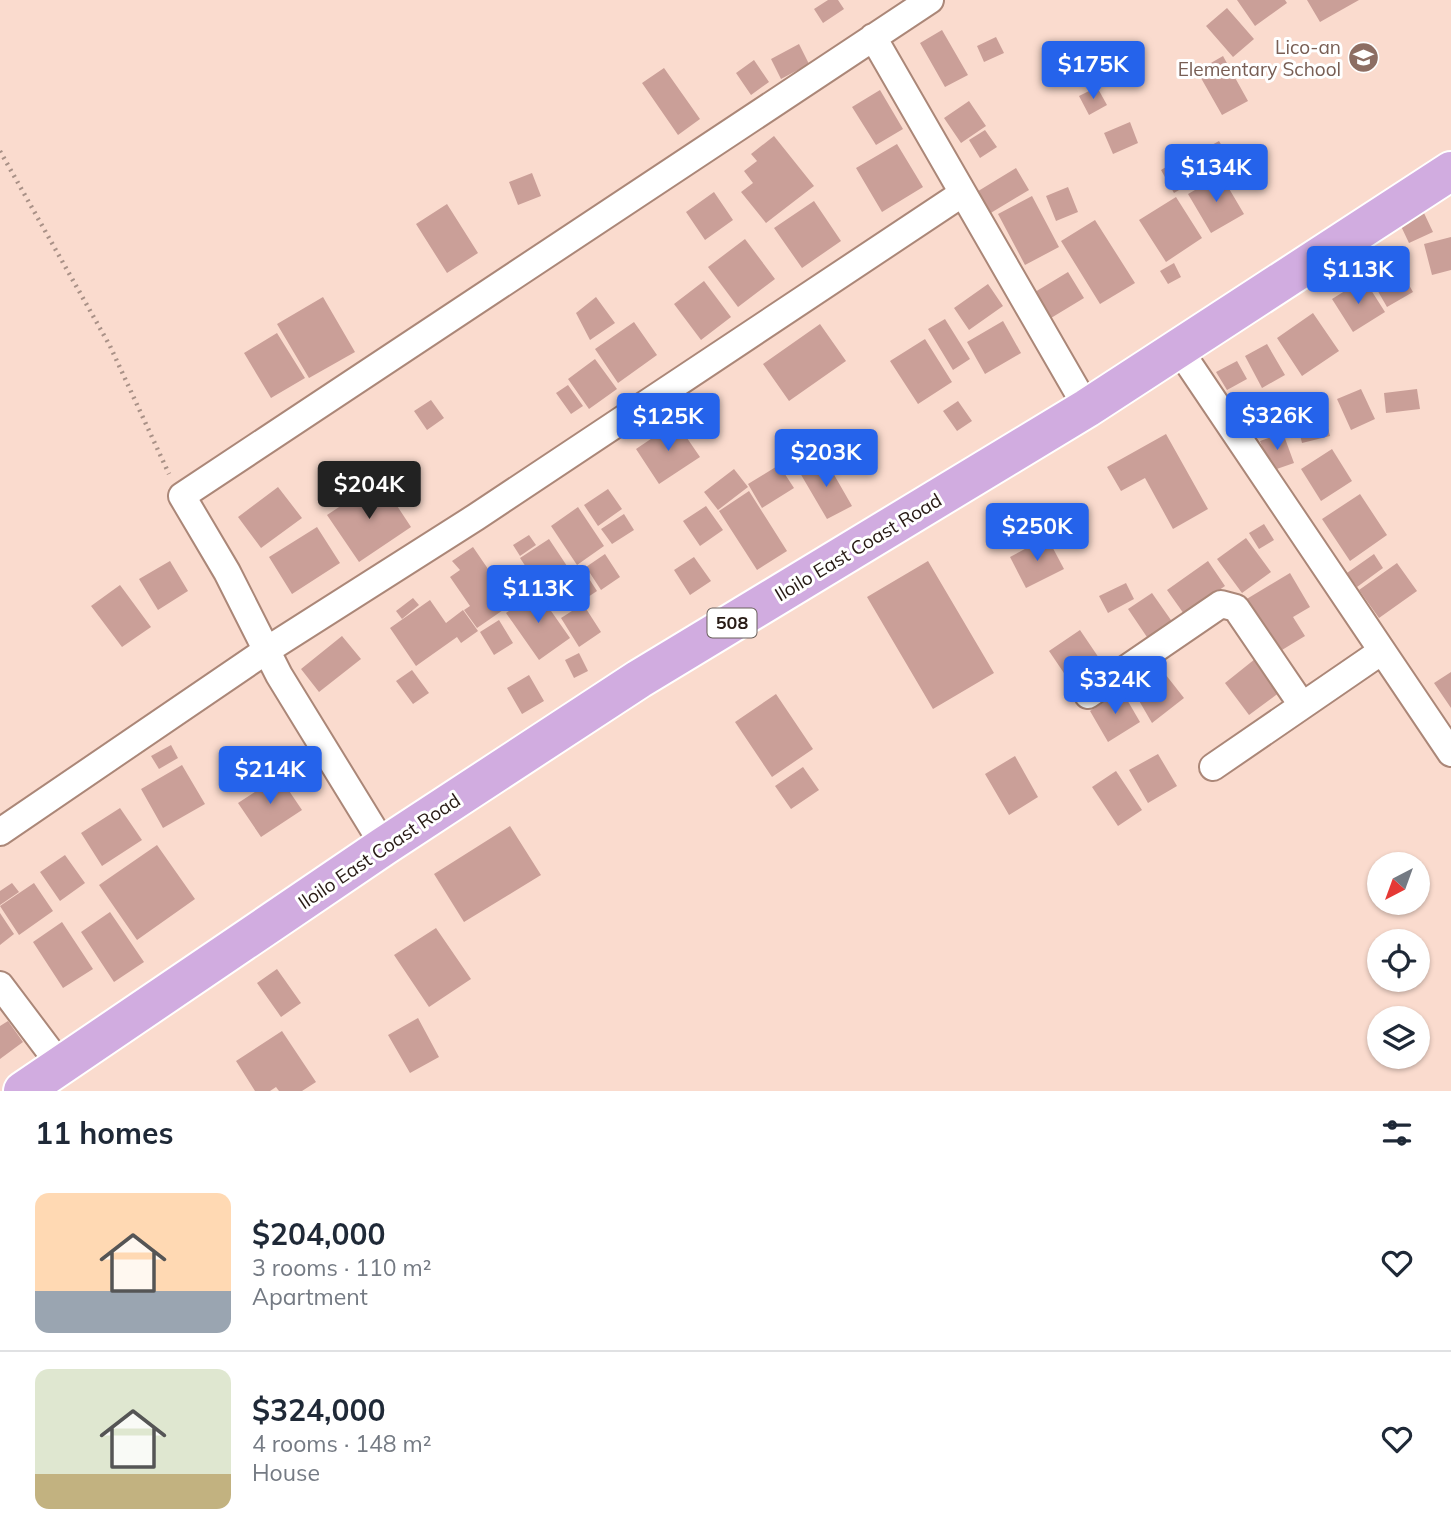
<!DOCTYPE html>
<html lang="en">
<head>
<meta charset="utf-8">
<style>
	:root { --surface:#fff; --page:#f2f2f3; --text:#1f2937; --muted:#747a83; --line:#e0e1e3; --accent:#2563eb }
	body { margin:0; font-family:Mulish,sans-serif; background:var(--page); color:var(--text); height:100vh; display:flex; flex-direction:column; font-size:26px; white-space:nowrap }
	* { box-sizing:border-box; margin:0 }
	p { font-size:23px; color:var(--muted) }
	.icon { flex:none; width:38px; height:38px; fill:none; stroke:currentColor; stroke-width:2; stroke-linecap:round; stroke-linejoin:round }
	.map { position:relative; height:1091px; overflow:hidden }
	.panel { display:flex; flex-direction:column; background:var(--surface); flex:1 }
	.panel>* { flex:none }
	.needle { width:46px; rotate:221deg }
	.fabs { position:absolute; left:1367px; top:852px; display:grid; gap:14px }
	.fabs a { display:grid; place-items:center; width:63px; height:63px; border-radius:50%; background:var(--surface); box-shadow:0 2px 5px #0004; font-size:35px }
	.price { position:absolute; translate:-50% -60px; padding:0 16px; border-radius:7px; background:var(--accent); color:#fff; font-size:23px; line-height:46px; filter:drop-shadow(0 2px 4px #0008) }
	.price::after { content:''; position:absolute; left:50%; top:42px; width:21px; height:16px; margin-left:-10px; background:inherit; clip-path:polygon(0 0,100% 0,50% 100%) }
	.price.current { background:#222; color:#fff }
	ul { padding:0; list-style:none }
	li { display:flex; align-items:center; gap:21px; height:175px; padding:0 35px }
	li+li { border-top:2px solid var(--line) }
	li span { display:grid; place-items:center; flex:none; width:196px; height:140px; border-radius:14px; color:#555 }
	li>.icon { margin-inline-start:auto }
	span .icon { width:84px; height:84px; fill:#fffc; stroke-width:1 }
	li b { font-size:30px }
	h2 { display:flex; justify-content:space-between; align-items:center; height:84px; padding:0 35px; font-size:30px }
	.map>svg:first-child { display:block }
</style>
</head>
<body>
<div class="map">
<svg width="1451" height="1091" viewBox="0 0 1451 1091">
	<rect width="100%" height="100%" fill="#fadbce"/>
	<!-- building -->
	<path fill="#ca9f98" d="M 828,0 L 838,0 L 844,9 L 823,23 L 814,9 Z
		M 1237,0 L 1285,0 L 1287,3 L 1255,26 Z
		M 1307,0 L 1359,0 L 1320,22 Z
		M 1227,8 L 1254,39 L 1233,57 L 1206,26 Z
		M 942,30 L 968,75 L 945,87 L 920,43 Z
		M 996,37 L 1004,53 L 984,62 L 977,46 Z
		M 799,44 L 809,64 L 781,79 L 771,59 Z
		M 1223,56 L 1248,101 L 1222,115 L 1197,71 Z
		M 754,60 L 769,82 L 751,95 L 736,73 Z
		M 664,68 L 700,119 L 678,135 L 642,83 Z
		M 1097,87 L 1107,105 L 1089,115 L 1079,96 Z
		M 880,90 L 903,129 L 876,145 L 852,107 Z
		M 969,101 L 986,126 L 961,143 L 944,118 Z
		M 1130,122 L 1138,143 L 1113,154 L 1104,133 Z
		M 985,130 L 997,147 L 980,158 L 969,140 Z
		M 774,136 L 814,186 L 766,223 L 741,192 L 753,183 L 744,171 L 757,161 L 751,154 Z
		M 1219,141 L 1228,156 L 1209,167 L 1201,151 Z
		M 897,144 L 923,187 L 882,212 L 856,168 Z
		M 1183,157 L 1196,180 L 1174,193 L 1161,170 Z
		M 1016,168 L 1029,190 L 989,214 L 975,193 Z
		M 532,173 L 541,196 L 518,205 L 509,182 Z
		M 1221,175 L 1244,214 L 1211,233 L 1188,194 Z
		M 1068,187 L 1078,212 L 1056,221 L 1046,196 Z
		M 714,192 L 733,220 L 705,240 L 686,212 Z
		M 1032,196 L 1059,247 L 1025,265 L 998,214 Z
		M 1176,197 L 1202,238 L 1166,262 L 1139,220 Z
		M 814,201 L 841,241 L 802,268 L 774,228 Z
		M 447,204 L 478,253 L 447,273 L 416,224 Z
		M 1423,211 L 1433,232 L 1409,243 L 1399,222 Z
		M 1095,220 L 1135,283 L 1100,304 L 1061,241 Z
		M 1451,237 L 1451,270 L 1432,275 L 1424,244 Z
		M 745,239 L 775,279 L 738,307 L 708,267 Z
		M 1394,259 L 1413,292 L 1387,307 L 1368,274 Z
		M 1174,263 L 1181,277 L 1168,284 L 1160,271 Z
		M 1068,272 L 1084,298 L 1051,318 L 1035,292 Z
		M 1364,279 L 1385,312 L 1353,332 L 1332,299 Z
		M 704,281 L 731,317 L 701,340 L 674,304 Z
		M 988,284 L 1003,306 L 969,330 L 954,308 Z
		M 323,297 L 355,352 L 309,378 L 277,324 Z
		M 596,297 L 615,323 L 590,340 L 576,313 Z
		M 1313,313 L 1339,351 L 1302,376 L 1277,338 Z
		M 945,319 L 970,359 L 953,370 L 928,329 Z
		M 1003,321 L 1021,353 L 985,374 L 967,342 Z
		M 634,322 L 657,355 L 618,383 L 595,349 Z
		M 820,324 L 846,361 L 789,401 L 763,364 Z
		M 277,333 L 305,378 L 271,398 L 244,353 Z
		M 925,339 L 952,382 L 918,404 L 890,361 Z
		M 1267,344 L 1285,375 L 1262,388 L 1245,356 Z
		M 595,359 L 617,389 L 589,409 L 568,379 Z
		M 1237,361 L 1247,379 L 1227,390 L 1216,372 Z
		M 568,385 L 583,406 L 571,414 L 556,393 Z
		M 1361,389 L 1375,419 L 1351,430 L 1337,399 Z
		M 1417,389 L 1420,409 L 1386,413 L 1384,393 Z
		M 431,400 L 444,418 L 427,430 L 414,411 Z
		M 958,401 L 972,421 L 957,431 L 943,411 Z
		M 1323,408 L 1330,436 L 1302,443 L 1295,415 Z
		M 676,422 L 700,457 L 659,484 L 636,449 Z
		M 1283,433 L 1294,463 L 1271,471 L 1260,441 Z
		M 1166,434 L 1208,509 L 1173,529 L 1145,478 L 1121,491 L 1107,467 Z
		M 1332,449 L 1352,481 L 1321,501 L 1301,469 Z
		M 825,459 L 852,506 L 827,519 L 800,473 Z
		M 779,465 L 794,488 L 762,508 L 748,484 Z
		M 734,469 L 748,487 L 718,510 L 704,492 Z
		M 380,480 L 411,527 L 359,562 L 327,515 Z
		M 278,487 L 302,518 L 261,548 L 238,517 Z
		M 608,489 L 622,509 L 598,526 L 584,505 Z
		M 749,491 L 787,551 L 757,570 L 719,511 Z
		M 1360,494 L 1387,535 L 1350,561 L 1322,519 Z
		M 706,506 L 723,530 L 700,546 L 683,521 Z
		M 578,507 L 604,546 L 577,565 L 551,526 Z
		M 624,514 L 634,530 L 612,544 L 601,529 Z
		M 1264,524 L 1274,540 L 1259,549 L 1249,533 Z
		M 317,527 L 340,563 L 292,594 L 269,557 Z
		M 529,535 L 536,545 L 520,556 L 513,545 Z
		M 1047,537 L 1064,569 L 1026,588 L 1010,557 Z
		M 1246,538 L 1271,572 L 1242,593 L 1217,559 Z
		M 549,539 L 567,566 L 538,585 L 520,558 Z
		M 473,547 L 512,604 L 477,628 L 464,610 L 470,606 L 450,577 L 460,570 L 452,561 Z
		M 605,554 L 620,577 L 601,590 L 586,567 Z
		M 1374,554 L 1383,568 L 1357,587 L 1347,573 Z
		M 694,557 L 711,581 L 690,595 L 674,570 Z
		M 170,561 L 188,591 L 158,610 L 139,579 Z
		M 928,561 L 994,673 L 933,709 L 867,597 Z
		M 1208,561 L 1225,586 L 1184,614 L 1167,590 Z
		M 1397,563 L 1417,591 L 1379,618 L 1359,590 Z
		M 582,568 L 597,591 L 585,599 L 570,575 Z
		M 1290,573 L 1310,607 L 1293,617 L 1305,636 L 1277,653 L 1245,600 Z
		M 1126,583 L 1134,599 L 1108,613 L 1099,596 Z
		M 120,585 L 151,627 L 122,647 L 91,606 Z
		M 537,591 L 570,638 L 539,660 L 506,613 Z
		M 1152,593 L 1173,623 L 1149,640 L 1128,609 Z
		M 413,598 L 419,605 L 402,619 L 396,611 Z
		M 430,600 L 446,623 L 463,610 L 478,631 L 461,643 L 457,637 L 416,666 L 390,628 Z
		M 583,604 L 601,632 L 579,647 L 561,618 Z
		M 499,620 L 513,643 L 494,655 L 480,632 Z
		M 1080,630 L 1099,658 L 1068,679 L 1049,651 Z
		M 342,636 L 361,659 L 319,692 L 301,669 Z
		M 579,653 L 588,671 L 574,678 L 565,660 Z
		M 1255,659 L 1280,692 L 1249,715 L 1225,683 Z
		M 412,670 L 429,693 L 413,704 L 396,681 Z
		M 1162,670 L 1184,698 L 1152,723 L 1134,692 Z
		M 1451,672 L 1451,708 L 1434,683 Z
		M 529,675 L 544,701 L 522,714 L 507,688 Z
		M 1122,691 L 1140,722 L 1108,742 L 1090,711 Z
		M 776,694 L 813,749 L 772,777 L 735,722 Z
		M 171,745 L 178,758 L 159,769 L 151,756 Z
		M 1158,754 L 1177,786 L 1148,803 L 1129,770 Z
		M 1015,756 L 1038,797 L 1009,815 L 985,774 Z
		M 182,765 L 205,804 L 163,828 L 141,789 Z
		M 803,767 L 819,790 L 791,809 L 775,786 Z
		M 1116,771 L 1142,810 L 1118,826 L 1092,787 Z
		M 279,776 L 302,810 L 261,837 L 238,803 Z
		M 120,808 L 142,840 L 102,866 L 81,833 Z
		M 510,826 L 541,875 L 464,922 L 434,874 Z
		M 157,845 L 195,899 L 137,940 L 99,885 Z
		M 65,855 L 85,883 L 60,901 L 40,872 Z
		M 12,883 L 19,892 L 0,905 L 0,891 Z
		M 34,883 L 53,911 L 19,935 L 0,906 Z
		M 110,912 L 144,962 L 114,982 L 81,932 Z
		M 0,913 L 14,934 L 0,945 Z
		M 62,922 L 93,969 L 63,988 L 33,942 Z
		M 436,928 L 471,979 L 429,1007 L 394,955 Z
		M 277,969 L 301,1003 L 281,1017 L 257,983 Z
		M 418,1018 L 439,1057 L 410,1073 L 388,1035 Z
		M 8,1021 L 23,1042 L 0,1059 L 0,1026 Z
		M 282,1031 L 316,1082 L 302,1091 L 279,1091 L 276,1087 L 270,1091 L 255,1091 L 236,1061 Z"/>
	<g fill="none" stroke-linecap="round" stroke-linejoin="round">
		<defs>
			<path id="street" d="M 873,37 L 1087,408
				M 1178,348 L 1451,753
				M 1088,695 L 1221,604 L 1236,608 L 1302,705
				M 1213,767 L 1382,651
				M 0,832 L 267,650 L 476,517 L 963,193
				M 384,846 L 279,675 L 227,572 L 182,496 L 930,0
				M 0,985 L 61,1066"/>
			<path id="primary" d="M 23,1091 L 384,846 L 639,679 L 1087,408 L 1451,171"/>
		</defs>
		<!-- street casing -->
		<use href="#street" stroke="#ab8778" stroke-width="30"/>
		<!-- primary casing -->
		<use href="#primary" stroke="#fff" stroke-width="42"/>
		<!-- path -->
		<path stroke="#a99187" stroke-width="4.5" stroke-dasharray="2 5" stroke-linecap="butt" d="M 0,151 L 110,346 L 169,474"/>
		<!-- street -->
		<use href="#street" stroke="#fff" stroke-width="26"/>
		<!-- primary -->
		<use href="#primary" stroke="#d1ace0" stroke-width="38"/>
	</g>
	<!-- icons -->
	<defs>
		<symbol id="school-disc" viewBox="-11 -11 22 22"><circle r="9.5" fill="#8d6e63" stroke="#fff"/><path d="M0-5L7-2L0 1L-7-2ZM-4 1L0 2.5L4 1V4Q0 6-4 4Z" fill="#fff"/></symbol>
	</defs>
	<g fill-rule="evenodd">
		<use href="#school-disc" x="1346" y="40" width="35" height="35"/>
	</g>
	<g text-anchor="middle" stroke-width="6" stroke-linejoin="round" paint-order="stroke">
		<!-- shield labels -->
		<rect fill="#fff" stroke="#685f5a" stroke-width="2" x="707.5" y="608.5" width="49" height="29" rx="5"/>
		<g font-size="18" font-weight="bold" fill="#271a14">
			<text x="732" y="629">508</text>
		</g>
		<!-- education labels -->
		<g font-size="19" fill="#785e54" stroke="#fff" text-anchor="end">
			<text x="1341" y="54">Lico-an<tspan x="1341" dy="22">Elementary School</tspan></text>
		</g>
		<!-- street labels -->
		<g font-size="19" fill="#271a14" stroke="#fff">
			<text transform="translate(858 547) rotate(-31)" y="7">Iloilo East Coast Road</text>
			<text transform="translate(379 851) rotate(-34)" y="7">Iloilo East Coast Road</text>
		</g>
	</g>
</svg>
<div class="fabs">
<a><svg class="needle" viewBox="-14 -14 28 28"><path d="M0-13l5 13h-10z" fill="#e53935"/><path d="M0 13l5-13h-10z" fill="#747a83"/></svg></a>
<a><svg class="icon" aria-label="locate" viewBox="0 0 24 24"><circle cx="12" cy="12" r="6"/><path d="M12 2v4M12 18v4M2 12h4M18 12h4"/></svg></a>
<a><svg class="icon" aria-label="layers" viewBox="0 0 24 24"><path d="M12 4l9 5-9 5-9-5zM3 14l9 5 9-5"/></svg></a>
</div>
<b class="price" style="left:1093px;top:101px">$175K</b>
<b class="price" style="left:1216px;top:204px">$134K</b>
<b class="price" style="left:1358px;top:306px">$113K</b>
<b class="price" style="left:1277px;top:452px">$326K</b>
<b class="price" style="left:668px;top:453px">$125K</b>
<b class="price" style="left:826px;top:489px">$203K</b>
<b class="price current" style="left:369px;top:521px">$204K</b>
<b class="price" style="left:1037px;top:563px">$250K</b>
<b class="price" style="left:538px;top:625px">$113K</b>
<b class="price" style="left:1115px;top:716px">$324K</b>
<b class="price" style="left:270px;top:806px">$214K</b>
</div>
<section class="panel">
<h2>11 homes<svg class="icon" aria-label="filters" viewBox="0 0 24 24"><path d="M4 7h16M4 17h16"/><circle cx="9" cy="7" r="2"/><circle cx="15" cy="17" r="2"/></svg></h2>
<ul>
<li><span style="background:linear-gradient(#ffd9b3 70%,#9aa5b1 0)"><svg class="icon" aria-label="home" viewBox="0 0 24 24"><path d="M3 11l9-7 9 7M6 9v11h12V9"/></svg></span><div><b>$204,000</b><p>3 rooms · 110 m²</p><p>Apartment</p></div><svg class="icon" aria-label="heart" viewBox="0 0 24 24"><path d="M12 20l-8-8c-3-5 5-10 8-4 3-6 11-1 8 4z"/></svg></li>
<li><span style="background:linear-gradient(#dfe7d0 75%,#c2b280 0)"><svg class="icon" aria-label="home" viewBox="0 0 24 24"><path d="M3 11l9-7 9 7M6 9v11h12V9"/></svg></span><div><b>$324,000</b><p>4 rooms · 148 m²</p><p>House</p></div><svg class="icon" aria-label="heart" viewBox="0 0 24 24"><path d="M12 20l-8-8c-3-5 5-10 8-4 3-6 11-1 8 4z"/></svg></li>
</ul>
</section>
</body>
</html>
